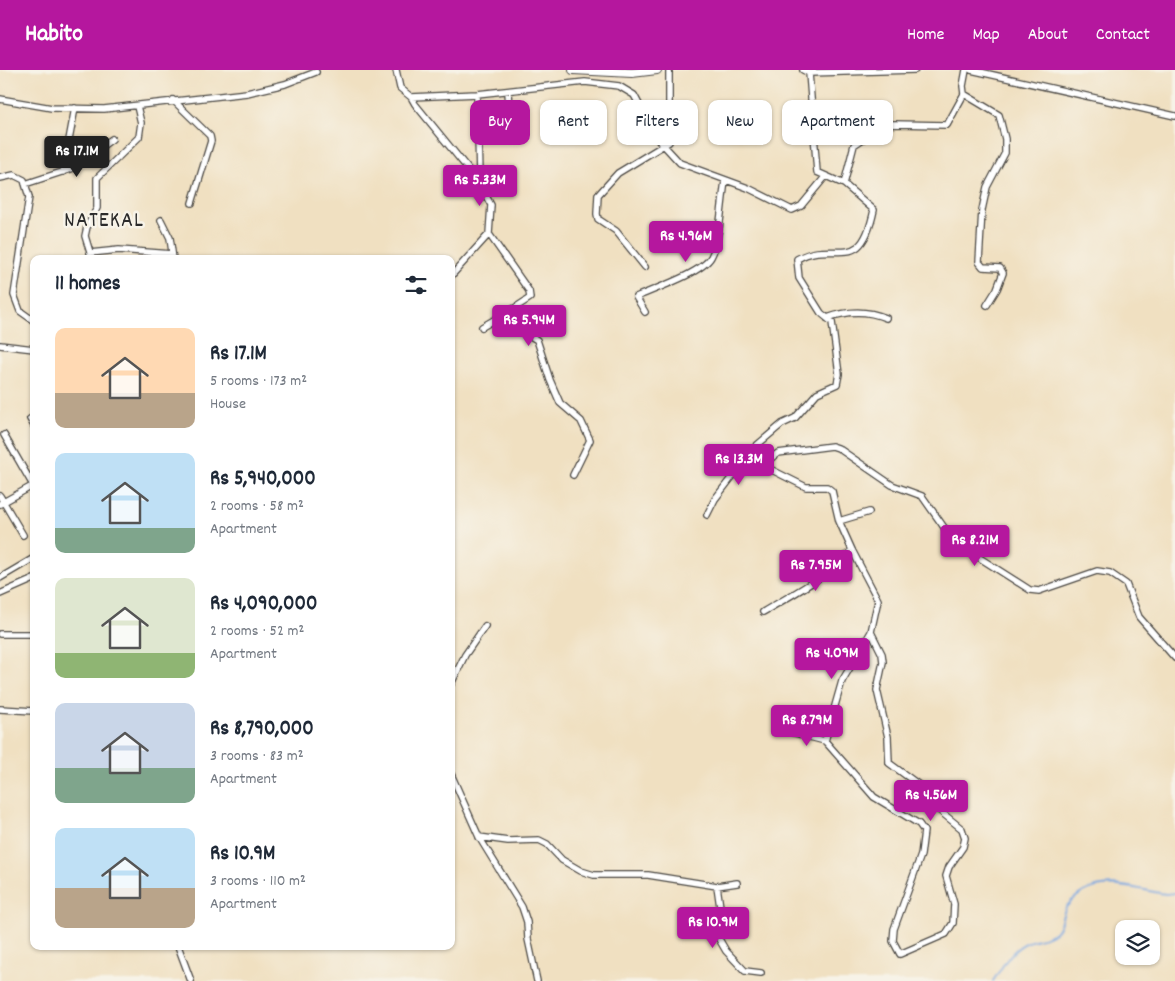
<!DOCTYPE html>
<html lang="en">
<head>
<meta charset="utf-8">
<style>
	:root { --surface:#fff; --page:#f6f6f7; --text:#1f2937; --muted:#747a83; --accent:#b5179e }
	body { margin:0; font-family:Dekko,sans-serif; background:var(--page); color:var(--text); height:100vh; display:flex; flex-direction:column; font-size:19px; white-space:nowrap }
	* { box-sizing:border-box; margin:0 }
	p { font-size:16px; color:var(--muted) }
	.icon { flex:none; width:28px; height:28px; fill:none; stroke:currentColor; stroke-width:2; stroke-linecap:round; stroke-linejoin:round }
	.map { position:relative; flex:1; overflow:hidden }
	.side { position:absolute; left:30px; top:185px; width:425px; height:695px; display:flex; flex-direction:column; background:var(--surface); border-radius:10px; box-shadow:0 1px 4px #0004 }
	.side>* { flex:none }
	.hud { position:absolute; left:470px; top:30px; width:475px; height:45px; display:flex; gap:10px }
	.buttons { position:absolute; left:1115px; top:850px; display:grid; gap:10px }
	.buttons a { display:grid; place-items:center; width:45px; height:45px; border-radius:10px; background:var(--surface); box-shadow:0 1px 4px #0004; font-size:25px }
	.price { position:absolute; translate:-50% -42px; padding:0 11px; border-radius:5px; background:var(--accent); color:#fff; font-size:16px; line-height:32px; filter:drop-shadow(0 1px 2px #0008) }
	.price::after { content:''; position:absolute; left:50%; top:30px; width:15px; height:11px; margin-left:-8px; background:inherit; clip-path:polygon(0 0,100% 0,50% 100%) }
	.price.on { background:#222; color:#fff }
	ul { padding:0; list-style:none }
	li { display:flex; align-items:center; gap:15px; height:125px; padding:0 25px }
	li span { display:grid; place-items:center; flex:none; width:140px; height:100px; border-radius:10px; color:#555 }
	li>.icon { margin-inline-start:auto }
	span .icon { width:60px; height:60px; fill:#fffc; stroke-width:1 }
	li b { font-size:21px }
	h2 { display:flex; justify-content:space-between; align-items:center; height:60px; padding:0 25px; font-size:21px }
	.pill { padding:0 18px; border-radius:10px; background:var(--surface); box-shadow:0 1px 4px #0004; font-size:18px; line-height:45px }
	.pill.on { background:var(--accent); color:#fff }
	header { display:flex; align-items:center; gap:30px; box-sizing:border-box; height:70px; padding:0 25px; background:var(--accent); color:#fff }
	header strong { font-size:24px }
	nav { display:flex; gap:28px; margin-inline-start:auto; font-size:18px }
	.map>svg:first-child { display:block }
</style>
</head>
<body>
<header>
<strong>Habito</strong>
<nav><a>Home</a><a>Map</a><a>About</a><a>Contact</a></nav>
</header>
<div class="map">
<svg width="1175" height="911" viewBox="0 0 1175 911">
	<rect width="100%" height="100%" fill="#f7f3e8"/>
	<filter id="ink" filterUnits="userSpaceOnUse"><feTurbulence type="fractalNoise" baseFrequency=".02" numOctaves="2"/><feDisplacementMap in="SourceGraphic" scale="10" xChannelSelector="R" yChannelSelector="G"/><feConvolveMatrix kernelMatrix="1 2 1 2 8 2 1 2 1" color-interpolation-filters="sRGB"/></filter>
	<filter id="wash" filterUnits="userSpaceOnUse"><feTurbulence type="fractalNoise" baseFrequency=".0096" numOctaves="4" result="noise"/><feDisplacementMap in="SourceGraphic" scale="20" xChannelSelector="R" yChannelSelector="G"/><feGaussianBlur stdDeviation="1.12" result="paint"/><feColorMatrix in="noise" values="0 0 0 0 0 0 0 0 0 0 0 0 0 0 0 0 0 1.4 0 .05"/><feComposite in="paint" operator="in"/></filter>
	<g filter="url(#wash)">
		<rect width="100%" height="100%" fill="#f0e0c1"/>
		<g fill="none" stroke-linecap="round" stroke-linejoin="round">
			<!-- stream -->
			<path stroke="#76a4df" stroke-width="2" d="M 993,911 C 1003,896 1011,879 1028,872 C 1036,869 1046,868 1054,863 C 1062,858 1061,844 1067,836 C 1094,803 1129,818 1166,824 L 1175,823"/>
		</g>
	</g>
	<g filter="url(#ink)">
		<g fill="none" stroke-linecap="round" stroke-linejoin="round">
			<defs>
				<path id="minor" d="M 396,0 L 400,18 L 411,27 L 415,34 L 477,110 L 491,135 L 489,164 L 451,206
					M 803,0 L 809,3 L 915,0
					M 966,0 L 963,16 L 964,24 L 999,45 L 1005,69 L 1005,83 L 987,117 L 982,140 L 979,192 L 983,197 L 1000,198 L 1003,203 L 997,219 L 987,235
					M 971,0 L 1175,46
					M 508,21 L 510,58
					M 477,24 L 479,106 L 477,110
					M 411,27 L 477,24 L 585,12 L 619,16 L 634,25 L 657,68 L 680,93 L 748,118 L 792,140 L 801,136 L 825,107
					M 0,29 L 52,38 L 104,39 L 247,23 L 285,14 L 316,2
					M 173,30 L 210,66 L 211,71 L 192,133
					M 63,102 L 75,38
					M 0,108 L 14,105 L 24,110 L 29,127 L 14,225 L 20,241 L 34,251
					M 25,114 L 71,99 L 112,69
					M 844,114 L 854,75 L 880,58 L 893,54 L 947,55 L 964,24
					M 161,150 L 170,168 L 173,189
					M 489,164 L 529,221 L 530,228 L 510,241 L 520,260 L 537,270 L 550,310 L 560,333 L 581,351 L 590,370 L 573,405
					M 90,183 L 119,180 L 172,184
					M 92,189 L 85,166 L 87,157 L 97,138 L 97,108 L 139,67 L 141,53 L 137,36
					M 645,197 L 616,161 L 598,149 L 597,144 L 598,125 L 618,103 L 669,72 L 669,0
					M 645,242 L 636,227 C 654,219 702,203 711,187 C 720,171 722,130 725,111
					M 827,248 C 846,241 867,240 886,248
					M 482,257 L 513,239
					M 0,275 L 34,279
					M 30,349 L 34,356
					M 4,365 L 34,417
					M 762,395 L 778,383 L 832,376 L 838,378 L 892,415 L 922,426 L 948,463 L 964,478 L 1030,520 L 1039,521 L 1097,501 L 1110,503 L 1126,514 L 1139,547 L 1175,588
					M 0,426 L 23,465
					M 0,434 L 34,415
					M 707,445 L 715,429 L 756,376
					M 839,451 L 869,442
					M 0,508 L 34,488
					M 0,524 L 34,509
					M 763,542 C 795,523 826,507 852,480
					M 0,564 L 34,564
					M 451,614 L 465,585 L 485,556
					M 0,639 L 34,641
					M 794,663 L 825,671 L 874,727 L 919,754 L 924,761 L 921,785 L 894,859 L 893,871 L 900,884 L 946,864 L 953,853 L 954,834 L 946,806 L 949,797 L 963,777 L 965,768 L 962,759 L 924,728 L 919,715 L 889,693 L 888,667 L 877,620 L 883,592 L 882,584 L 871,562 L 878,530 L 852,480 L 839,451 L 832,421 L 827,417 L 806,417 L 762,395 L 756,386 L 756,376 L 782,354 L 795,348 L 817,323 L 837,314 L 839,304 L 832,252 L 821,243 L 799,208 L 797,189 C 836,167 860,207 874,140 L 844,114 L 817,102 L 809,3
					M 825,671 L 842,611 L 871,562
					M 451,704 L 479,767 L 522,837 L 527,852 L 528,869 L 537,911
					M 479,767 L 508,771 L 539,770 L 547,774 L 562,790 L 581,801 L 594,805 L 648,805 L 717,816 L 737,813
					M 717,816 L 720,837 L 719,869 L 726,881 L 745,901 L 761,903
					M 178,876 L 191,911"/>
				<path id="secondary" d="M 573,0 L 632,3 L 657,0"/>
			</defs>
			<!-- minor casing -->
			<use href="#minor" stroke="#494642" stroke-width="8"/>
			<!-- secondary casing -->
			<use href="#secondary" stroke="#494642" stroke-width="10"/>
			<!-- minor -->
			<use href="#minor" stroke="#fff" stroke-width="5.5"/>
			<!-- secondary -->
			<use href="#secondary" stroke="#fff" stroke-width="8"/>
		</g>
	</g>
	<g text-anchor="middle" stroke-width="5" stroke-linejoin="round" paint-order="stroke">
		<!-- quarter labels -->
		<g font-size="22" letter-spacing="1" fill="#2b2b2b" stroke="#f7f3e8">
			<text x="104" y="156">NATEKAL</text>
		</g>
	</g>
</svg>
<div class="buttons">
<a><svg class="icon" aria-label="layers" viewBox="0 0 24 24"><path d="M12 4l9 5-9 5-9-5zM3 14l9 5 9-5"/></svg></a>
</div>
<b class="price on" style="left:77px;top:108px">Rs 17.1M</b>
<b class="price" style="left:480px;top:137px">Rs 5.33M</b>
<b class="price" style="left:686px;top:193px">Rs 4.96M</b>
<b class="price" style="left:529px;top:277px">Rs 5.94M</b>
<b class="price" style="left:739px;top:416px">Rs 13.3M</b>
<b class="price" style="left:975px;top:497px">Rs 8.21M</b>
<b class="price" style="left:816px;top:522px">Rs 7.95M</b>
<b class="price" style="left:832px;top:610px">Rs 4.09M</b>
<b class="price" style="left:807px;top:677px">Rs 8.79M</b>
<b class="price" style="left:931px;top:752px">Rs 4.56M</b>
<b class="price" style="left:713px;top:879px">Rs 10.9M</b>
<div class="hud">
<a class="pill on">Buy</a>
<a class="pill">Rent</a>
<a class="pill">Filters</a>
<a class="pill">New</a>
<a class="pill">Apartment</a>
</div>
<section class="side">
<h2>11 homes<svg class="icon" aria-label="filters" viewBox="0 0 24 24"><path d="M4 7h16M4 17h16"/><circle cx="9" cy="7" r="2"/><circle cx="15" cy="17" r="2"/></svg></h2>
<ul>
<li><span style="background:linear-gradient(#ffd9b3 65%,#b9a48a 0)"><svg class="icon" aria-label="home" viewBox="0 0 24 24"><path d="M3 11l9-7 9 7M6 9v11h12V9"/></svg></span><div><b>Rs 17.1M</b><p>5 rooms · 173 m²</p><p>House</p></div></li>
<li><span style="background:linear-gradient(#bfe0f5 75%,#7fa58c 0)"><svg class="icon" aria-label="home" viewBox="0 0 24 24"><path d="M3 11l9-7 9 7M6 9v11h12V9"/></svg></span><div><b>Rs 5,940,000</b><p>2 rooms · 58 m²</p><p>Apartment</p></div></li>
<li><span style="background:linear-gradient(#dfe7d0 75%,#8fb573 0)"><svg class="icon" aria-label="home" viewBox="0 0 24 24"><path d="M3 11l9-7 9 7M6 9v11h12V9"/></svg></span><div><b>Rs 4,090,000</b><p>2 rooms · 52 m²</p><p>Apartment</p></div></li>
<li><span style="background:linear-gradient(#c9d6e8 65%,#7fa58c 0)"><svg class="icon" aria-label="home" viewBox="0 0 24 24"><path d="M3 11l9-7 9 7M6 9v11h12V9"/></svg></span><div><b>Rs 8,790,000</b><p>3 rooms · 83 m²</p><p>Apartment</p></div></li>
<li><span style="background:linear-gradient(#bfe0f5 60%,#b9a48a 0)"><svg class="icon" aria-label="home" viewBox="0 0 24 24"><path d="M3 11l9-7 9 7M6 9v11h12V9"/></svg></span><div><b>Rs 10.9M</b><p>3 rooms · 110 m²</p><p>Apartment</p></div></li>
</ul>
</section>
</div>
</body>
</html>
